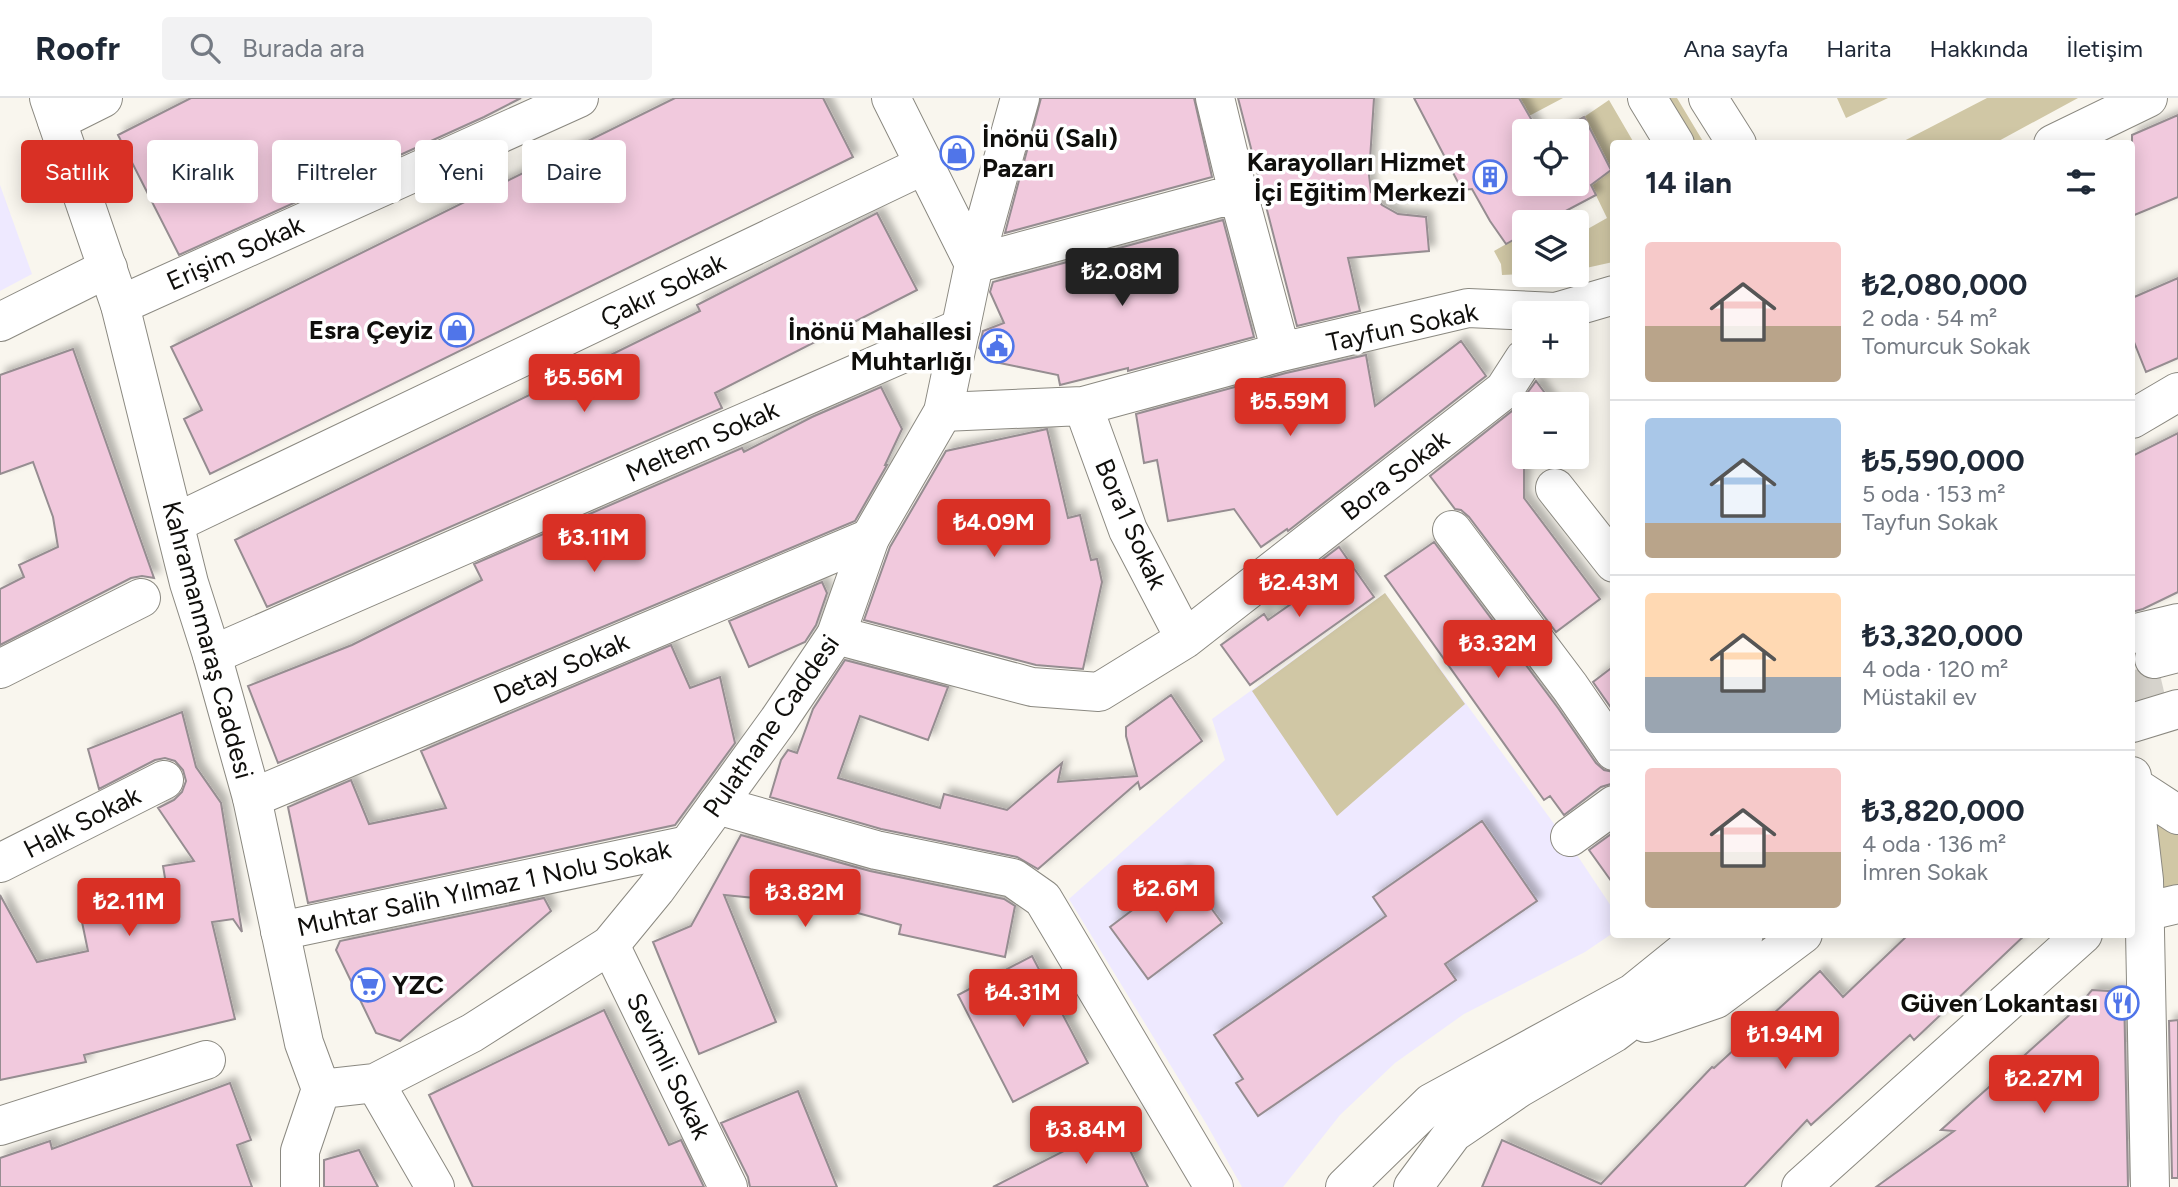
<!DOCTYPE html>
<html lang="tr">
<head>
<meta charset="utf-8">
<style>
	:root { --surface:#fff; --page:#f2f2f3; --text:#1f2937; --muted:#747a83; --line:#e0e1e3; --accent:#d93025 }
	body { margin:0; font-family:Figtree,sans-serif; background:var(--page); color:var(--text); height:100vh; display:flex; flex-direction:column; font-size:26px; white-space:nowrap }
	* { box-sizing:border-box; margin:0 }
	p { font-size:23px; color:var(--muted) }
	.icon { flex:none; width:38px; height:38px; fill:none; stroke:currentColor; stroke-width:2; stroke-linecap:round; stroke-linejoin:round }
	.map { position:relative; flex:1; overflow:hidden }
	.side { position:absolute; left:1610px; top:42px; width:525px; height:798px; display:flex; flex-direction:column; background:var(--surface); border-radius:7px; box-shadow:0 4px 18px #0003 }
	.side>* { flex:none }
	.banner { position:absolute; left:21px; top:42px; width:665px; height:63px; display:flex; gap:14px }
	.controls { position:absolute; left:1512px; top:21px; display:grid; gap:14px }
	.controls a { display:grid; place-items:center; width:77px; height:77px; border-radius:7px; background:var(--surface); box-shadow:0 4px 18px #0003; font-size:35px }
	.price { position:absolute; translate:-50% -60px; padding:0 16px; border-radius:7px; background:var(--accent); color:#fff; font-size:23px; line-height:46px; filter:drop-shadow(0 2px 4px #0008) }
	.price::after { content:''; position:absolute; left:50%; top:42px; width:21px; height:16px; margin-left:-10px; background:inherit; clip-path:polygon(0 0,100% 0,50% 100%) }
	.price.current { background:#222; color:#fff }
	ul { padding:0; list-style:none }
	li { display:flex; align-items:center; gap:21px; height:175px; padding:0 35px }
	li+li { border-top:2px solid var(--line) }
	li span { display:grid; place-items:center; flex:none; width:196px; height:140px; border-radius:7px; color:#555 }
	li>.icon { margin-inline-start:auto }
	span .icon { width:84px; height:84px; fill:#fffc; stroke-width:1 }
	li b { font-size:30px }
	h2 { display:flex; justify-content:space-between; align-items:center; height:84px; padding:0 35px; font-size:30px }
	.pill { padding:0 24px; border-radius:7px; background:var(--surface); box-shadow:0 4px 18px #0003; font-size:24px; line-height:63px }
	.pill.current { background:var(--accent); color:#fff }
	header { display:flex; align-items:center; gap:42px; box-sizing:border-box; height:98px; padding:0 35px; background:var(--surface); border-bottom:2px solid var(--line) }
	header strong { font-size:33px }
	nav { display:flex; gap:38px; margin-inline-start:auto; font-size:24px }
	.search { width:490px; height:63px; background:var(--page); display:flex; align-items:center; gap:18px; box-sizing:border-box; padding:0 24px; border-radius:7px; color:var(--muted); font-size:26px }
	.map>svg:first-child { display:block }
</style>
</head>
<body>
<header>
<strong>Roofr</strong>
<div class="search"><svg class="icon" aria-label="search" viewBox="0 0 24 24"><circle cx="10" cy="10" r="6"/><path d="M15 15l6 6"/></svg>Burada ara</div>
<nav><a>Ana sayfa</a><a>Harita</a><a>Hakkında</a><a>İletişim</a></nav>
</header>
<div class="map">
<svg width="2178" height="1089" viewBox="0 0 2178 1089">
	<defs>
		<filter id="shadow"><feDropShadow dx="6" dy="-6" stdDeviation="3.5" flood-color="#0004"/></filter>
	</defs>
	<rect width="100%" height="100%" fill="#f9f6ee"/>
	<!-- education -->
	<path fill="#eee9ff" d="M 0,87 L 32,176 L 0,193 Z
		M 1385,495 L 1579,760 L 1613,811 L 1613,835 L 1585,854 L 1464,916 L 1395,965 L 1340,1017 L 1283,1089 L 1242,1089 L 1207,1027 L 1069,801 L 1225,662 L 1212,621 Z"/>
	<!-- green -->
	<path fill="#d0c7a5" d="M 1519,0 L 1563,0 L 1529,18 Z
		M 1665,0 L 1677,0 L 1704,45 L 1692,45 Z
		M 1837,0 L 1888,0 L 1846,20 Z
		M 1987,0 L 2078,0 L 1995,45 L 1900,45 Z
		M 1609,2 L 1634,45 L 1614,46 L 1613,164 L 1577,172 L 1577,137 L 1607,120 L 1591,87 L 1611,72 L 1584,19 Z
		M 1524,136 L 1524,176 L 1502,177 L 1501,166 L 1494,153 Z
		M 1385,495 L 1465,606 L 1337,718 L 1252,593 Z
		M 2141,700 L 2178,727 L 2178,792 L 2158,798 Z"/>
	<!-- building -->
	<path fill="#f1c9dd" stroke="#968d91" stroke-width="2" filter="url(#shadow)" d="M 191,0 L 521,0 L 484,19 L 179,157 L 118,37 Z
		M 675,0 L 823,0 L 853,59 L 210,376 L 184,321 L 202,312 L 171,249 Z
		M 1041,0 L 1194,0 L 1212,79 L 1005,135 Z
		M 1238,0 L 1374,0 L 1369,77 L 1371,94 L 1382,107 L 1398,116 L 1426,119 L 1429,153 L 1348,160 L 1360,213 L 1297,228 Z
		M 1414,0 L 1519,0 L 1538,33 L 1524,33 L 1524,86 L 1577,86 L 1577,33 L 1559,33 L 1584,19 L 1611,72 L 1591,87 L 1596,97 L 1545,124 L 1524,124 L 1524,136 L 1506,146 L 1490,123 L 1472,91 L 1462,92 Z
		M 2178,17 L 2178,99 L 2132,118 L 2132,37 Z
		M 877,115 L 917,192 L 715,295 L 722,310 L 267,509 L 235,442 L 700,213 L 697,207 Z
		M 1223,122 L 1254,239 L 1128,273 L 1128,270 L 1060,287 L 1058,277 L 995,264 L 979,250 L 983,233 L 1004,225 L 990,194 L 993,184 Z
		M 2178,180 L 2178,260 L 2146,274 L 2132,239 L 2132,200 Z
		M 1461,243 L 1486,278 L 1288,433 L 1287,431 L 1261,449 L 1234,411 L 1168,423 L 1157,362 L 1144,365 L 1136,316 L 1286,275 L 1366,257 L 1375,308 Z
		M 73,251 L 154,480 L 142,478 L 131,480 L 0,547 L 0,491 L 24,479 L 19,467 L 58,449 L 53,419 L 33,364 L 0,376 L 0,277 Z
		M 1536,283 L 1553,306 L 1524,306 L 1524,359 L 1535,359 L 1524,367 L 1524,400 L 1600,501 L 1556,534 L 1469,419 L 1461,412 L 1455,411 L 1430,378 L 1517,309 Z
		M 881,289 L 902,331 L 885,367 L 887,367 L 855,423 L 278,665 L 248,588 L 352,547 L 482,482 L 474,466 L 742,350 L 744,354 L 812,319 Z
		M 1047,331 L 1068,420 L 1080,417 L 1091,462 L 1097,461 L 1102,484 L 1083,571 L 1036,567 L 864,522 L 890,449 L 946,353 Z
		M 2178,335 L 2178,494 L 2143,511 L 2132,514 L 2132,358 Z
		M 1434,444 L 1558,610 L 1596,665 L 1604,672 L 1614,674 L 1614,685 L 1601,689 L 1564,717 L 1550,698 L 1544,702 L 1385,478 Z
		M 1339,449 L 1374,499 L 1250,587 L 1221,547 L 1264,516 L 1268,522 L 1321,485 L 1311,470 Z
		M 822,484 L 827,495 L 816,527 L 805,544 L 749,569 L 729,523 Z
		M 671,547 L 690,590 L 720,579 L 735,645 L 675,727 L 308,805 L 288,709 L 351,682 L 369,726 L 446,710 L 421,653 Z
		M 845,562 L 948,589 L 928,642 L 860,618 L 838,680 L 940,710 L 944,696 L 1007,712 L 1062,665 L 1058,684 L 1137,678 L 1126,638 L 1126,629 L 1171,597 L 1202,643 L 1140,691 L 1138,684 L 1038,771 L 1017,759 L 881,731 L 770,699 L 781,662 L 788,652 L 797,655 L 813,611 Z
		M 1614,568 L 1614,614 L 1593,584 Z
		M 182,614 L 196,669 L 221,705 L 242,834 L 233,821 L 212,824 L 235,921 L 84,957 L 86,964 L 0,982 L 0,797 L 37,864 L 88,853 L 82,824 L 169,804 L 163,768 L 194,763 L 158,710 L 174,702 L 182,694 L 186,683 L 183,672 L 175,663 L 165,660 L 155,662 L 99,691 L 88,651 Z
		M 1482,723 L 1537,803 L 1445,866 L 1456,882 L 1258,1018 L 1236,985 L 1243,981 L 1214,937 L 1386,818 L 1373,799 Z
		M 1614,734 L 1614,787 L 1589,752 Z
		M 741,737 L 870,773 L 1004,801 L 1015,808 L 1005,859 L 899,836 L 901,827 L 829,807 L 724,797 L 776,924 L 699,956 L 653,844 L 691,828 Z
		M 1184,773 L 1222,825 L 1148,881 L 1110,829 Z
		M 544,800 L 551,813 L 400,943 L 376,935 L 336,852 L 340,843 Z
		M 1909,836 L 2026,836 L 1914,942 L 1910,937 L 1811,1027 L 1807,1022 L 1744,1089 L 1482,1089 L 1502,1042 L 1601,1086 L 1712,969 L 1714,970 L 1820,873 L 1843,899 Z
		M 1032,858 L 1088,965 L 1013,1004 L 958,897 Z
		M 2092,892 L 2124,894 L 2128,1089 L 1876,1089 L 1954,1033 L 1941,1032 L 2075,912 Z
		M 604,912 L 669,1047 L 681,1042 L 704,1089 L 473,1089 L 429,997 Z
		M 2178,922 L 2178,1080 L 2172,1080 L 2169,923 Z
		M 230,985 L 251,1042 L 237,1047 L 252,1089 L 0,1089 L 0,1060 L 50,1043 L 52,1051 Z
		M 798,993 L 837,1089 L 750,1089 L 748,1079 L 721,1025 Z
		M 1117,1026 L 1148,1089 L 993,1089 Z
		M 359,1052 L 378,1089 L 324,1089 L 324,1062 Z"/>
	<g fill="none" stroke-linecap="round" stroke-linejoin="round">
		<!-- secondary-tunnel -->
		<path stroke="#d6d3cc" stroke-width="38" stroke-dasharray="38 19" stroke-linecap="butt" d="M 2132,592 L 2162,585"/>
		<defs>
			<path id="street" d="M 1215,0 L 1238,95 L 1281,254
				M 57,23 L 103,0
				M 2053,46 L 2148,0
				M 974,166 L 1238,95
				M 120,207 L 579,0
				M 0,224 L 108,170
				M 1083,308 L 1128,432 L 1185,541
				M 943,314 L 1083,308 L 1281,254 L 1468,210 L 1556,214 L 1614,197
				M 2132,321 L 2178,294
				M 1555,390 L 1614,465
				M 175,425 L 924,67
				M 1452,432 L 1570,589 L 1614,653
				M 836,537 L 1032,589 L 1099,594 L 1185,541 L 1504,292 L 1524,261
				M 212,557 L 961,230
				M 0,571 L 141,500
				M 252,700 L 870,440
				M 717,707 L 876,752 L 1013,780 L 1043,801 L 1214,1089
				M 1570,739 L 1614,707
				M 0,765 L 164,682
				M 2144,814 L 2178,806
				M 280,833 L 688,747
				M 610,847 L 728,1089
				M 375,985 L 435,1089
				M 0,1028 L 206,962
				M 1801,1089 L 2083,836"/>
			<path id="secondary" d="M 49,0 L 120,207 L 189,485 L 212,557 L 252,700 L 304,945 L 321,991 L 300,1053 L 300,1089
				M 891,0 L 974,166
				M 1647,0 L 1675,46
				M 1708,0 L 1737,46
				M 2132,536 L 2178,525
				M 2154,561 L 2178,555
				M 2132,625 L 2178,611
				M 2132,678 L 2144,782 L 2150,1089
				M 2132,687 L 2178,717
				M 1646,925 L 1716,901 L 1803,836
				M 321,991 L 375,985 L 472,935 L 610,847 L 656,791 L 778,623 L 836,537 L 870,440 L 943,314 L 974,166 L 1020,0
				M 1345,1089 L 1431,1005 L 1633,895 L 1706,836
				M 1413,1089 L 1453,1035 L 1519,990 L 1614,935 L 1744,836"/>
		</defs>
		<!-- street casing -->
		<use href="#street" stroke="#8b8981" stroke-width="40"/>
		<!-- secondary casing -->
		<use href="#secondary" stroke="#8b8981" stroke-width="40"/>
		<!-- street -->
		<use href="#street" stroke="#fff" stroke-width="38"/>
		<!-- secondary -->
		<use href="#secondary" stroke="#fff" stroke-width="38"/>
	</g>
	<!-- icons -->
	<defs>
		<symbol id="shop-ring" viewBox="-11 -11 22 22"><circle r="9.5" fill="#fff" stroke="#5075e9" stroke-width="1.5"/><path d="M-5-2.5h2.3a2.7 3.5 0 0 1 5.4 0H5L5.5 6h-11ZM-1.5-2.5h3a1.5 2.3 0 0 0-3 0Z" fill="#5075e9"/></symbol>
		<symbol id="building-ring" viewBox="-11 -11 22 22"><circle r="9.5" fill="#fff" stroke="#5075e9" stroke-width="1.5"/><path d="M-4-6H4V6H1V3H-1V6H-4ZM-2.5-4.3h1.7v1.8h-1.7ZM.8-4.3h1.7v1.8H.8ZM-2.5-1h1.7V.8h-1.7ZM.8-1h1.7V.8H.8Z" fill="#5075e9"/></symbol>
		<symbol id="civic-ring" viewBox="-11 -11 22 22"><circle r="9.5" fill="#fff" stroke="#5075e9" stroke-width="1.5"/><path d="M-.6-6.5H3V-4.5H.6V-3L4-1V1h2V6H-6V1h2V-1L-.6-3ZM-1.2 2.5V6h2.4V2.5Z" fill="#5075e9"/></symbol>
		<symbol id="supermarket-ring" viewBox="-11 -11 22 22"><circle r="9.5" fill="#fff" stroke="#5075e9" stroke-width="1.5"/><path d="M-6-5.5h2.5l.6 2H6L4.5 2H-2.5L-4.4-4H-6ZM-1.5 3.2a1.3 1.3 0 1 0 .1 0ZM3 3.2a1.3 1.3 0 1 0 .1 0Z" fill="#5075e9"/></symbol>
		<symbol id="restaurant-ring" viewBox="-11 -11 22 22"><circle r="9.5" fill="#fff" stroke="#5075e9" stroke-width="1.5"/><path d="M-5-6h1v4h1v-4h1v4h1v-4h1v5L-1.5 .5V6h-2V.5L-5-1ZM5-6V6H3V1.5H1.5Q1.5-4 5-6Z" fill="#5075e9"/></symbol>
	</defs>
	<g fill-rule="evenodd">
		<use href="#shop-ring" x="938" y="36" width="38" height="38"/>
		<use href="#building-ring" x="1471" y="60" width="38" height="38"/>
		<use href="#shop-ring" x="438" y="213" width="38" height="38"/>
		<use href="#civic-ring" x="978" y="229" width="38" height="38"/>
		<use href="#supermarket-ring" x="349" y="868" width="38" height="38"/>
		<use href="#restaurant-ring" x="2103" y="886" width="38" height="38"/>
	</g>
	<g text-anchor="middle" stroke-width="7" stroke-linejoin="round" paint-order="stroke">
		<!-- poi labels -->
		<g font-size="26" font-weight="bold" fill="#100f0c" stroke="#fff" text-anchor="end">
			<text x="982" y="49" text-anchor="start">İnönü (Salı)<tspan x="982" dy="30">Pazarı</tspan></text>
			<text x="1466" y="73">Karayolları Hizmet<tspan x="1466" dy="30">İçi Eğitim Merkezi</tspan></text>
			<text x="433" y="241">Esra Çeyiz</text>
			<text x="972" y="242">İnönü Mahallesi<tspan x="972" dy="30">Muhtarlığı</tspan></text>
			<text x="392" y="896" text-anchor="start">YZC</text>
			<text x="2098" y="914">Güven Lokantası</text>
		</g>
		<!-- street labels -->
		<g font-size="26" fill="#100f0c" stroke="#fff">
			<text transform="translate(235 155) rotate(-24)" y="9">Erişim Sokak</text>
			<text transform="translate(663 192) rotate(-26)" y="9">Çakır Sokak</text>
			<text transform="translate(1402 229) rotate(-12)" y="9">Tayfun Sokak</text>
			<text transform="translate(702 343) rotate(-24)" y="9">Meltem Sokak</text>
			<text transform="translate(1395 377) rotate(-38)" y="9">Bora Sokak</text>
			<text transform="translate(1131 426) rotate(66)" y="9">Bora1 Sokak</text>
			<text transform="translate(208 542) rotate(75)" y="9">Kahramanmaraş Caddesi</text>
			<text transform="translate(561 570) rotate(-23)" y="9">Detay Sokak</text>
			<text transform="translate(771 628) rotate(-55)" y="9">Pulathane Caddesi</text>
			<text transform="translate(82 724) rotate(-27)" y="9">Halk Sokak</text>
			<text transform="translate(484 790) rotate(-12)" y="9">Muhtar Salih Yılmaz 1 Nolu Sokak</text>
			<text transform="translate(669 968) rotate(64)" y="9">Sevimli Sokak</text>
		</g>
	</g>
</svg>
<div class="controls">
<a><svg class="icon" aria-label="locate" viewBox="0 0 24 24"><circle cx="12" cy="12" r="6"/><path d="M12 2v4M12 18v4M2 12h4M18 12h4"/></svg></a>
<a><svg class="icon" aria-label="layers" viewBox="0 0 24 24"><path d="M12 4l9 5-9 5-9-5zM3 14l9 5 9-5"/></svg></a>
<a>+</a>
<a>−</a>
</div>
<b class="price current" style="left:1122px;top:210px">₺2.08M</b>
<b class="price" style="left:584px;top:316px">₺5.56M</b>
<b class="price" style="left:1290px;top:340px">₺5.59M</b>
<b class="price" style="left:994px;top:461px">₺4.09M</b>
<b class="price" style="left:594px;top:476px">₺3.11M</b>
<b class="price" style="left:1299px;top:521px">₺2.43M</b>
<b class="price" style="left:1498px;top:582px">₺3.32M</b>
<b class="price" style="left:1166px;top:827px">₺2.6M</b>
<b class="price" style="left:805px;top:831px">₺3.82M</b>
<b class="price" style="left:129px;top:840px">₺2.11M</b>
<b class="price" style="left:1023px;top:931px">₺4.31M</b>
<b class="price" style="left:1785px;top:973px">₺1.94M</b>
<b class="price" style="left:2044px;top:1017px">₺2.27M</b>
<b class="price" style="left:1086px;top:1068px">₺3.84M</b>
<div class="banner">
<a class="pill current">Satılık</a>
<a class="pill">Kiralık</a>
<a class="pill">Filtreler</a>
<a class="pill">Yeni</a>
<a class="pill">Daire</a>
</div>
<section class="side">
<h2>14 ilan<svg class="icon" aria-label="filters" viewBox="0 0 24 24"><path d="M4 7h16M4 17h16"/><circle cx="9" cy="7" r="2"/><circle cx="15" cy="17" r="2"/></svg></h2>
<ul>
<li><span style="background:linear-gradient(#f6c9c9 60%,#b9a48a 0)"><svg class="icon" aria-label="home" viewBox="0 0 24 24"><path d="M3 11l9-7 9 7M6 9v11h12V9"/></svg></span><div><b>₺2,080,000</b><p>2 oda · 54 m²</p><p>Tomurcuk Sokak</p></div></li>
<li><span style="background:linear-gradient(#a9c7e8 75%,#b9a48a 0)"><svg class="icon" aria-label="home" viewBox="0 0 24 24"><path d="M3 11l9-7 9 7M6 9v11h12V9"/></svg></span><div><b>₺5,590,000</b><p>5 oda · 153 m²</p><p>Tayfun Sokak</p></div></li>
<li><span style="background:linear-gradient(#ffd9b3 60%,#9aa5b1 0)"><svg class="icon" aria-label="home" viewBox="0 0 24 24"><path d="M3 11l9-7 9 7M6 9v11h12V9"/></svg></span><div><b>₺3,320,000</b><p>4 oda · 120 m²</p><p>Müstakil ev</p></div></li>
<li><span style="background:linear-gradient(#f6c9c9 60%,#b9a48a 0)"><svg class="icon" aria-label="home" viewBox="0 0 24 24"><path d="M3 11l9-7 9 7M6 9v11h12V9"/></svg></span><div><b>₺3,820,000</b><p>4 oda · 136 m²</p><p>İmren Sokak</p></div></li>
</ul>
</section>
</div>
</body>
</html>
